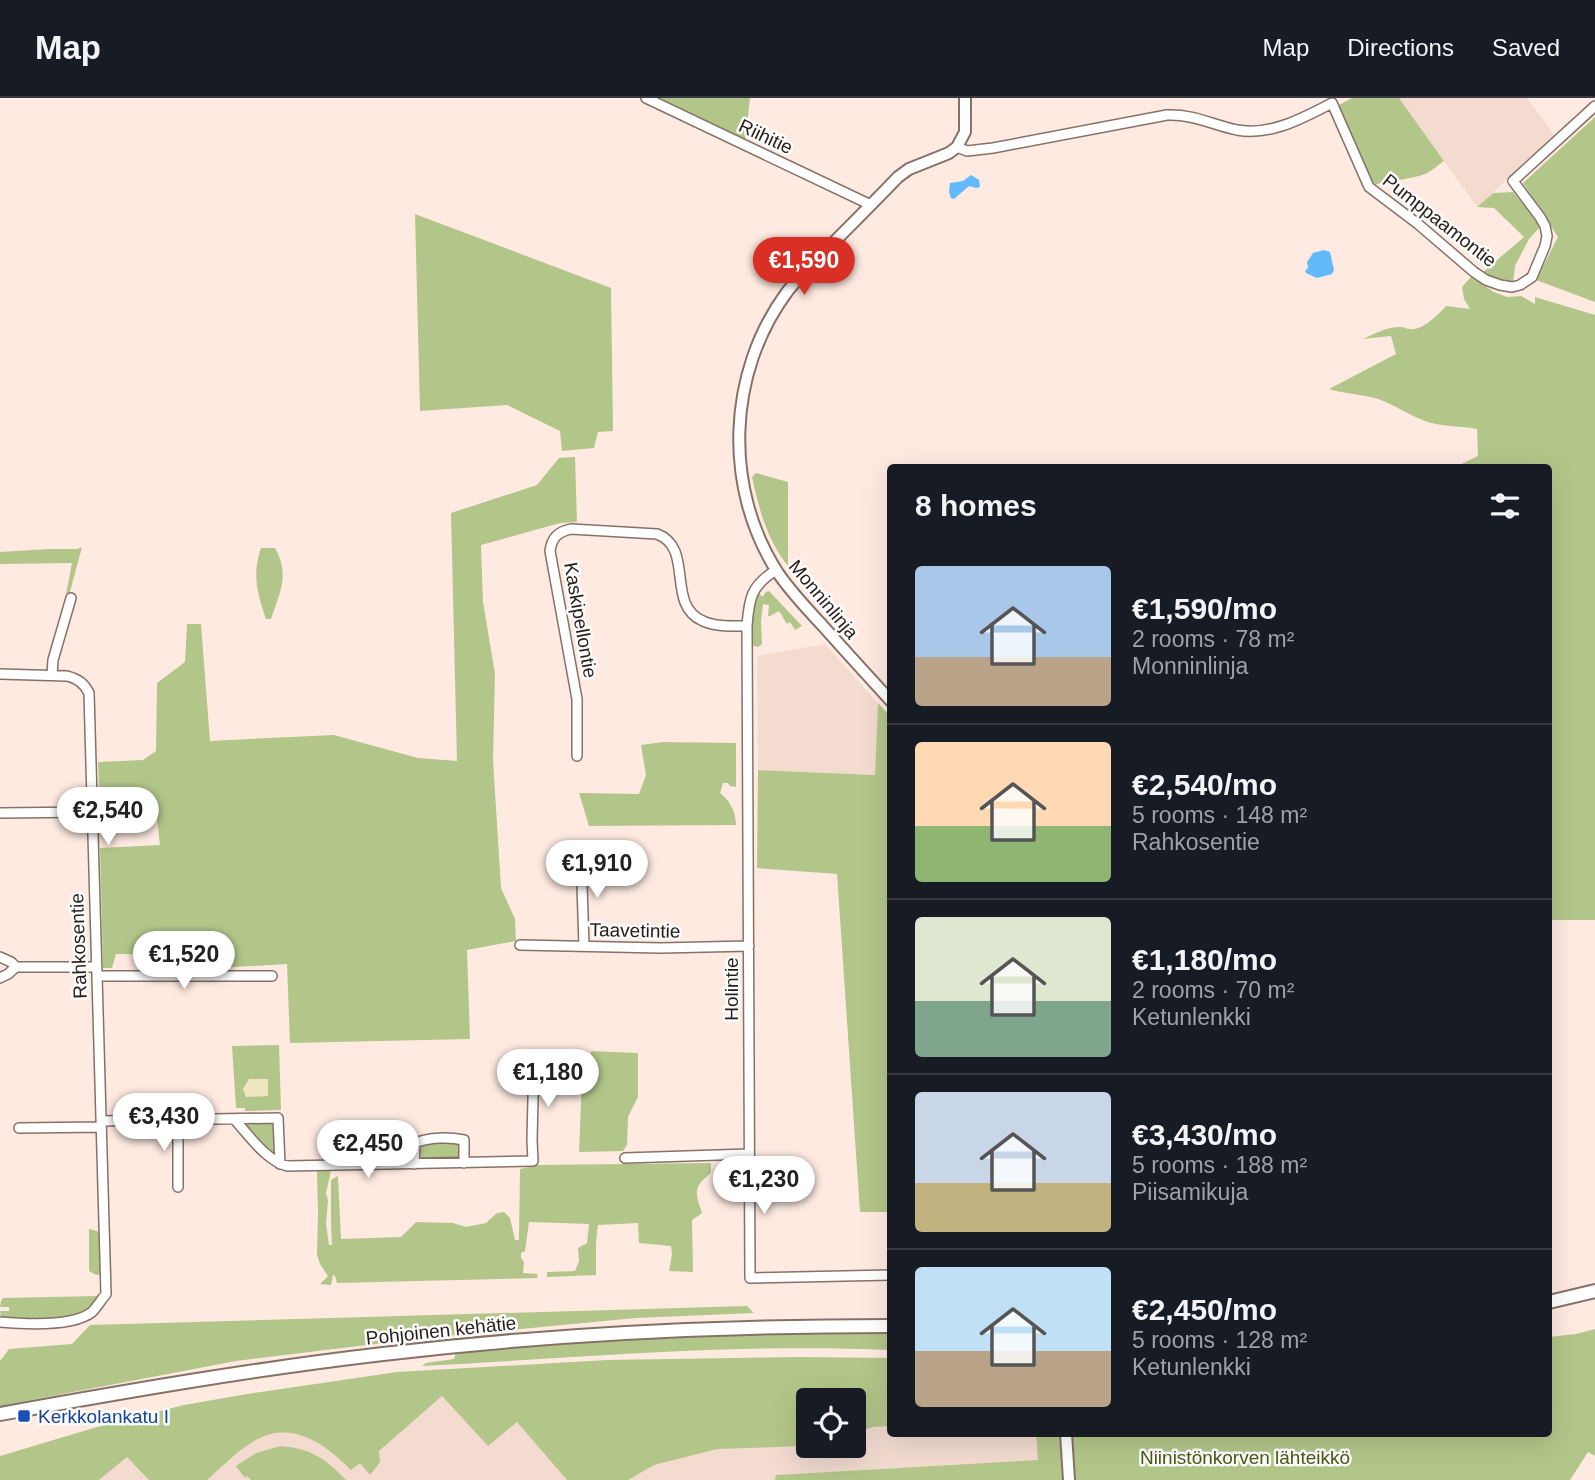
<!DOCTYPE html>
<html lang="en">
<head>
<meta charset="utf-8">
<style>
	:root { --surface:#171b24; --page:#20242c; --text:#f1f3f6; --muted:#9ea1a6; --line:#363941; --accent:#d93025 }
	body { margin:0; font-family:Helvetica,sans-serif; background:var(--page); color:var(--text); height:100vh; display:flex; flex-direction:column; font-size:26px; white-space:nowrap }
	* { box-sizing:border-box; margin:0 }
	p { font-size:23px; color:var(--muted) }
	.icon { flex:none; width:38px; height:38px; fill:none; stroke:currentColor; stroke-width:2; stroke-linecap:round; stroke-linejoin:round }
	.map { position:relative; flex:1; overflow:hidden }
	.side { position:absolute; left:887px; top:366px; width:665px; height:973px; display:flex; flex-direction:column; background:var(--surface); border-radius:7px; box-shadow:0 7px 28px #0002 }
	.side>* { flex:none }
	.tools { position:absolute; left:796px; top:1290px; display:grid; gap:14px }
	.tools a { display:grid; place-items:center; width:70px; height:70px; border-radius:7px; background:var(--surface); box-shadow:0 7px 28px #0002; font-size:35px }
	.price { position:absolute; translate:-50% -60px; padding:0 16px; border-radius:24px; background:#fff; color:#222; font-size:23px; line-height:46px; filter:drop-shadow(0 2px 4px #0008) }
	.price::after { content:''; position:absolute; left:50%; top:42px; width:21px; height:16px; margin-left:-10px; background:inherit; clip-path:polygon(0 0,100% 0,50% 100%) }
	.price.active { background:var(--accent); color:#fff }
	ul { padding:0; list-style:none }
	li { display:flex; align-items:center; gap:21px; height:175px; padding:0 28px }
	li+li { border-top:2px solid var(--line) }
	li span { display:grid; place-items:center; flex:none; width:196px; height:140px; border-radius:7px; color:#555 }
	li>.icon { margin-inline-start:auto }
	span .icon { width:84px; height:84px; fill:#fffc; stroke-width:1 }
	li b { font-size:30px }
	h2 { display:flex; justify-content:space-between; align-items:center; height:84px; padding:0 28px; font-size:30px }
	header { display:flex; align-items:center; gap:42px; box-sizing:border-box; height:98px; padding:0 35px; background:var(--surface); border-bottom:2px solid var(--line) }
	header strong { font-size:33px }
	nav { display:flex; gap:38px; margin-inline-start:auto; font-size:24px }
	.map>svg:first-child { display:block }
</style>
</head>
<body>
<header>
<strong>Map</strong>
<nav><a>Map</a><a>Directions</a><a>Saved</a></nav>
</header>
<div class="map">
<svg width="1595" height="1382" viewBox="0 0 1595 1382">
	<rect width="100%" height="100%" fill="#feeae1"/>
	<!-- industrial -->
	<path fill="#f3dbd0" d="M 1399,0 L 1527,0 L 1555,38 L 1477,109 Z
		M 825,546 L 878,605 L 875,677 L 758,672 L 757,558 Z
		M 430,1281 L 808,1348 L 854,1348 L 854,1329 L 891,1328 L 891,1335 L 1058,1335 L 1061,1382 L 182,1382 L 235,1337 Z
		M 121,1351 L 166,1382 L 85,1382 Z"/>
	<!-- green -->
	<path fill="#b3c689" d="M 653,0 L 750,0 L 745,45 Z
		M 1352,0 L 1399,0 L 1444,63 C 1438,67 1432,73 1425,76 C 1409,82 1390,82 1373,87 L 1369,83 L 1339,7 Z
		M 1595,19 L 1595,204 L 1536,182 L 1558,139 L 1523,85 Z
		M 1513,94 L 1541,128 L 1529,141 L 1515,168 L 1513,185 L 1497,182 L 1482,175 L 1524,139 L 1494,110 L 1477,109 L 1493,95 Z
		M 415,116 L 611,190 L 613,333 L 598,334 L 594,350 L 562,353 L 560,333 L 507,307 L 420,313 Z
		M 1471,179 L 1494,194 L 1507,199 L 1521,198 L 1535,206 L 1535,199 L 1595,217 L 1595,822 L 1549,822 L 1549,369 L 1455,369 L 1478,358 L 1477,331 C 1461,328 1443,329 1428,324 C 1410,318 1395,307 1378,301 C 1362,296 1345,296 1329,291 L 1396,256 L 1391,238 L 1363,241 C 1374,236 1386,229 1399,229 C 1407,229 1401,230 1410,231 C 1422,233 1438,217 1446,208 L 1470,211 L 1464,201 L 1462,189 Z
		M 575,359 L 577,424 L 560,425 L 481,447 L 483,504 L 495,576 L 493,662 L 501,790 L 515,821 L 516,843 L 467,852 L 470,941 L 290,945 L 287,866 L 217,870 L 209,857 L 116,856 L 112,870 L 103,870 L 100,750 L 160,747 L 156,712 L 148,703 L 100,704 L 98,664 L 143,662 L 156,653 L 157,585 L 185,564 L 187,526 L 201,526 L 210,643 L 334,637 L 418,660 L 457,663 L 451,415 L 537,387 L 559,360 Z
		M 756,375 L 788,384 L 788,468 C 767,442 759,411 752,379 Z
		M 82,449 L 68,501 L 65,502 L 72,465 L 0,466 L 0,454 L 48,451 L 77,451 Z
		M 261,450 L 275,450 C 290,476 280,495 271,521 L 266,521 C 257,495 252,476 261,450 Z
		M 759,491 L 760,496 L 762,499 L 766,494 L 769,493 L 802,528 L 795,532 L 790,524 L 787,526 L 779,513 L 770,518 L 768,518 L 769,507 L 763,506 L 761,524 L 762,546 L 758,549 L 751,547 L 752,509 Z
		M 878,605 L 891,619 L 891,1114 L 860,1114 L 837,776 L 757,770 L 758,672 L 875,677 Z
		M 663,644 L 736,645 L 736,689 L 730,688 L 728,685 L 723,685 L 720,695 C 730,702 736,715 736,727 L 589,728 L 579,695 L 639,696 L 646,677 L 641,647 Z
		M 279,947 L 281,1012 L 245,1013 L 245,1010 L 236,1010 L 232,948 Z
		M 591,953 L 638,955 L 638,999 L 628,1019 L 627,1047 L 623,1053 L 579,1054 L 582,979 L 591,967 Z
		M 272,1023 L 275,1027 L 277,1056 L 275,1059 L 243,1026 L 244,1024 Z
		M 456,1044 L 460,1048 L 460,1057 L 458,1060 L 419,1061 L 418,1050 L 425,1045 Z
		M 711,1065 L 711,1075 C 693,1089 695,1094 702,1115 L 692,1122 L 693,1174 L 669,1173 L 672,1156 L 671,1148 L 639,1145 L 638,1125 L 598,1127 L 596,1143 L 596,1177 L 547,1179 L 547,1174 L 575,1173 L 579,1163 L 578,1150 L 587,1145 L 589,1126 L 529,1124 L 525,1153 L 521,1155 L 521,1160 L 524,1164 L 523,1175 L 538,1176 L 537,1180 L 337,1185 L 335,1178 L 333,1177 L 331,1187 L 320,1186 L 328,1178 L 320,1166 L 317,1157 L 318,1116 L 317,1073 L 331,1073 L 326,1095 L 328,1102 L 326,1126 L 329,1147 L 332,1147 L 331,1124 L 331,1082 L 338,1078 L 341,1141 L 401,1139 L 416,1124 L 453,1125 L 466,1129 L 486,1125 L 497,1115 L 504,1114 L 510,1120 L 515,1142 L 519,1142 L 520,1071 L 538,1067 Z
		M 89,1131 L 97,1133 L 99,1135 L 101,1176 L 96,1177 L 89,1173 Z
		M 97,1198 C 87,1226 26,1222 1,1219 L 0,1213 L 9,1213 L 9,1209 L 0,1209 L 1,1203 L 3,1200 Z
		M 747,1208 L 754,1215 L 636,1220 L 416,1241 L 236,1263 L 0,1308 L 0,1263 L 9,1251 L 72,1246 L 90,1227 Z
		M 1595,1231 L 1595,1358 L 1588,1354 L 1570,1382 L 775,1382 L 776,1377 L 1038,1362 L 1036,1335 L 1549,1335 L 1549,1239 L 1576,1236 Z
		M 855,1235 L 891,1236 L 891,1252 C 734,1245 578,1260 422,1268 L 426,1265 L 454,1261 L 456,1254 C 589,1243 722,1236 855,1235 Z
		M 801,1259 L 891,1260 L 891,1328 L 873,1329 L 854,1335 L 854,1302 L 808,1302 L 809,1348 L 717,1351 L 654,1367 L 628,1382 L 567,1382 L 517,1324 L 488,1348 L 442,1298 L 379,1353 L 380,1364 L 370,1377 L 360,1365 L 351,1372 C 325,1346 291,1321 254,1343 C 237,1353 222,1369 207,1382 L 149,1382 L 127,1359 L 99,1382 L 0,1382 L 0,1358 L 97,1329 L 184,1307 L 241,1297 L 397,1274 L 607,1262 Z
		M 281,1348 C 312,1351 325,1360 346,1382 L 251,1382 L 247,1378 L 245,1380 L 236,1368 L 256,1355 Z"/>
	<!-- sand -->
	<path fill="#efe5c0" d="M 249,981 L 268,981 L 268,998 L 246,999 L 243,991 Z"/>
	<!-- water -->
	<path fill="#62b9fc" d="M 971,77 L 979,82 L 980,89 L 976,90 L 969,88 L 954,101 L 951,100 L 949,94 L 950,85 L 963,83 Z
		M 1324,152 L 1330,154 L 1334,172 L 1332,176 L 1317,180 L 1306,175 L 1305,173 L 1308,170 L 1307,164 L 1313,155 Z"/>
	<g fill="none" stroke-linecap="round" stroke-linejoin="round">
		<defs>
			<path id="minor" d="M 646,0 L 871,107
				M 957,49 L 967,53 L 993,50 L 1167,17 C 1194,16 1213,27 1237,32 C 1271,38 1303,20 1332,5 L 1369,89 L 1418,126 L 1474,174 L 1486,182 L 1500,187 L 1512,189 L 1520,187 L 1532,179 L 1545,148 L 1547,138 L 1545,128 L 1540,119 L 1513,83 L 1595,8
				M 776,472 C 751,488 749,500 747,528 L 750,1180 L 891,1177
				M 0,576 L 67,578 C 78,581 84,585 89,595 L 106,1196 C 101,1202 97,1209 92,1214 C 73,1229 23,1226 0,1224
				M 52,577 L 53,562 L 71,500
				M 577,658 L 577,601 L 550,453 C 552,439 558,434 571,431 L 657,436 C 695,450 665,507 703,523 C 716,529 732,528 747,528
				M 0,715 L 92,714
				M 581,756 L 584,848
				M 520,847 L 661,850 L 749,848
				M 0,859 L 11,864 L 16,869
				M 97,878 L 272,878
				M 0,880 L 8,876 L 16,869 L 96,869
				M 234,1021 C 248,1036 267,1064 288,1068 L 533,1063 L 532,1042 L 534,960
				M 101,1023 L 278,1020 L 280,1066
				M 19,1030 L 101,1029
				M 625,1060 L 749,1056
				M 414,1066 L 415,1045 C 429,1039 449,1039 464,1042 L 464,1065
				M 178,1089 L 178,1022"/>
			<path id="tertiary" d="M 891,603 C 868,578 845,553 823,528 C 807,511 791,494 778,475 C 723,390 727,275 787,194 C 800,177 816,162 831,147 C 853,125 876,102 898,79 L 909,71 L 949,55 L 957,49 L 965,34 L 965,0
				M 1066,1335 L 1069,1382"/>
			<path id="secondary" d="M 1549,1204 L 1595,1193
				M 0,1316 C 127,1293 254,1271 383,1256 C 551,1236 721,1228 891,1228"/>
		</defs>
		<!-- minor casing -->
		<use href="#minor" stroke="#877167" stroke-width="12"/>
		<!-- tertiary casing -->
		<use href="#tertiary" stroke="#877167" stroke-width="14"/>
		<!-- secondary casing -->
		<use href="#secondary" stroke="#877167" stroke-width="16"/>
		<!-- minor -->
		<use href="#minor" stroke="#fff" stroke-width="9"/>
		<!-- tertiary -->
		<use href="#tertiary" stroke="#fff" stroke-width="10"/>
		<!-- secondary -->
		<use href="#secondary" stroke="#fff" stroke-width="12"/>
	</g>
	<!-- markers -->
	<rect fill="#1a4fb4" stroke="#fcfcfc" stroke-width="2.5" x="17" y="1311" width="14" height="14" rx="3.5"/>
	<g text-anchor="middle" stroke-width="5" stroke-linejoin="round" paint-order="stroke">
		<!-- street labels -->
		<g font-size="19" fill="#261d19" stroke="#fcfcfc">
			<text transform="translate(766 38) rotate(25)" y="7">Riihitie</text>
			<text transform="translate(1440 122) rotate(38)" y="7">Pumppaamontie</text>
			<text transform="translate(824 501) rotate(50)" y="7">Monninlinja</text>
			<text transform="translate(581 522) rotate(80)" y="7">Kaskipellontie</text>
			<text transform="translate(635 832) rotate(1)" y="7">Taavetintie</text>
			<text transform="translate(78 848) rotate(-92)" y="7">Rahkosentie</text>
			<text transform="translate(731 891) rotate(-90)" y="7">Holintie</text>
			<text transform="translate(441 1232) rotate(-6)" y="7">Pohjoinen kehätie</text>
		</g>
		<!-- transit labels -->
		<g font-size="19" fill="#164399" stroke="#fcfcfc" text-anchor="start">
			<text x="38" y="1325">Kerkkolankatu I</text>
		</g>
		<!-- park labels -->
		<g font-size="19" fill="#4a5b15" stroke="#fcfcfc">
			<text x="1245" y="1366">Niinistönkorven lähteikkö</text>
		</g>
	</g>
</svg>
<div class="tools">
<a><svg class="icon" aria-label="locate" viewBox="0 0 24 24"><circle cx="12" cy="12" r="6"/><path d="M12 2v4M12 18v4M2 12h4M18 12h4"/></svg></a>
</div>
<b class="price active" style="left:804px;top:199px">€1,590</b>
<b class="price" style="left:108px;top:749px">€2,540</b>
<b class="price" style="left:597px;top:802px">€1,910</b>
<b class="price" style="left:184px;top:893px">€1,520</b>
<b class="price" style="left:548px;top:1011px">€1,180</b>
<b class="price" style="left:164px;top:1055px">€3,430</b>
<b class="price" style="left:368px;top:1082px">€2,450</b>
<b class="price" style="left:764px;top:1118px">€1,230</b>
<section class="side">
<h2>8 homes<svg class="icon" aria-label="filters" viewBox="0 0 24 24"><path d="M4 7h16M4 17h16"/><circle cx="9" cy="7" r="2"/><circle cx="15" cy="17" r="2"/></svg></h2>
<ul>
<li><span style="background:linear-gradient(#a9c7e8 65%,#b9a48a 0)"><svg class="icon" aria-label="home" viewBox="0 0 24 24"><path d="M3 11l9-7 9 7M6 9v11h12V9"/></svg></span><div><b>€1,590/mo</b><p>2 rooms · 78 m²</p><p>Monninlinja</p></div></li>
<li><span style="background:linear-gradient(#ffd9b3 60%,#8fb573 0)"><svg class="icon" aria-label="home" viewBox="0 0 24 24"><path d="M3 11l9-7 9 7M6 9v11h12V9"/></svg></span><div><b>€2,540/mo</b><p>5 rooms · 148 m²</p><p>Rahkosentie</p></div></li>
<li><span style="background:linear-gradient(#dfe7d0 60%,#7fa58c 0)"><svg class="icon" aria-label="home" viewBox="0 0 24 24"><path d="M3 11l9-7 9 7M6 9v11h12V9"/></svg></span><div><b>€1,180/mo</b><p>2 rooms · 70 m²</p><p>Ketunlenkki</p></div></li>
<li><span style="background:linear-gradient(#c9d6e8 65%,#c2b280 0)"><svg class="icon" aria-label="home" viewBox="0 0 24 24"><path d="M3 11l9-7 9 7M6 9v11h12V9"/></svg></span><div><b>€3,430/mo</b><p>5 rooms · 188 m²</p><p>Piisamikuja</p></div></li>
<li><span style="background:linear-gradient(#bfe0f5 60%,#b9a48a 0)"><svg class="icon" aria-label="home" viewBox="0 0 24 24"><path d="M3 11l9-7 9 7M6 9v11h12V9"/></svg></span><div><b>€2,450/mo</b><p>5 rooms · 128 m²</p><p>Ketunlenkki</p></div></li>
</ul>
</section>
</div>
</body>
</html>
